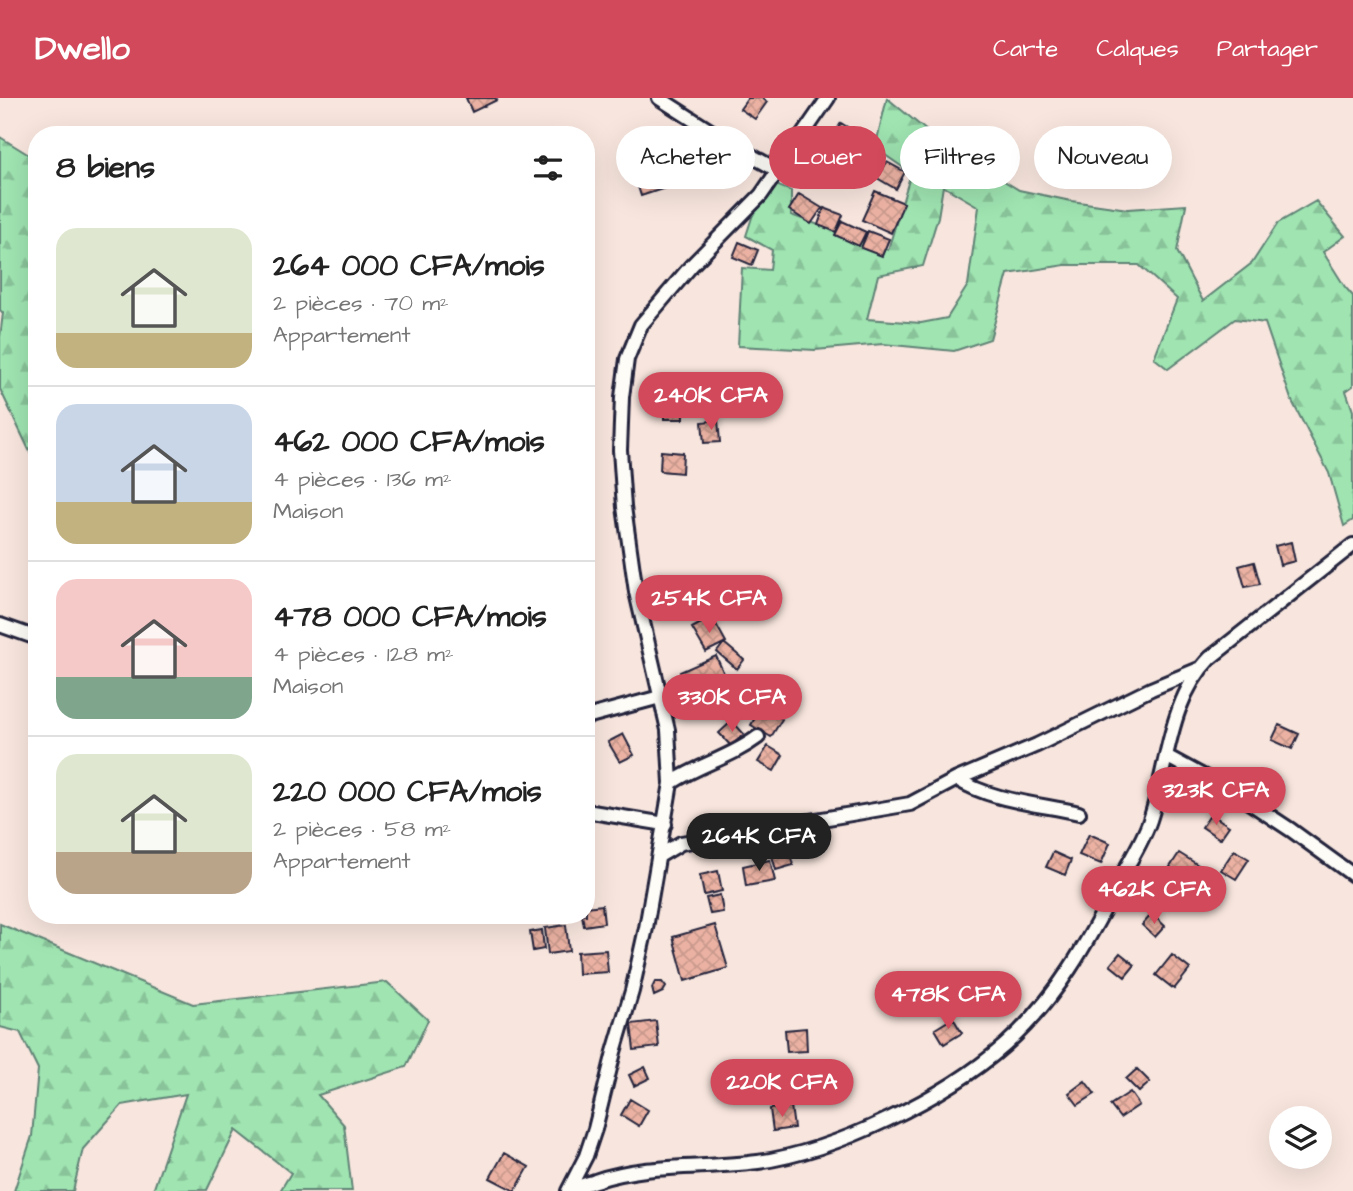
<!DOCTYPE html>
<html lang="fr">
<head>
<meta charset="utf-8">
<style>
	:root { --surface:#fff; --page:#f2f2f2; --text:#222; --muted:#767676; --line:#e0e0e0; --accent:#d1495b }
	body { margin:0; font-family:"Architects Daughter",sans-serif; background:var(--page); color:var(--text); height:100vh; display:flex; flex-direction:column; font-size:26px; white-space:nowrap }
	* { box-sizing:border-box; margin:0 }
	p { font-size:23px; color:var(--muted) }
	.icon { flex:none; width:38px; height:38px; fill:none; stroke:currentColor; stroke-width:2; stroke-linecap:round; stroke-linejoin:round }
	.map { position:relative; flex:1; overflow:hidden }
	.drawer { position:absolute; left:28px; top:28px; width:567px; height:798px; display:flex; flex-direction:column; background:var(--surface); border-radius:28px; box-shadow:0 7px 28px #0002 }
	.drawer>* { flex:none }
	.top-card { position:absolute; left:616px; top:28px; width:632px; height:63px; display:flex; gap:14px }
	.tools { position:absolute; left:1269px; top:1008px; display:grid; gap:14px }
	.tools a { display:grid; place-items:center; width:63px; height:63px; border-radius:50%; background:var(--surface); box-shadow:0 7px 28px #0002; font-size:35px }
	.price { position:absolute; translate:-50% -60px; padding:0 16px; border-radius:24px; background:var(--accent); color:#fff; font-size:23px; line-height:46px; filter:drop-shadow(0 2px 4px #0008) }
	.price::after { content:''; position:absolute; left:50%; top:42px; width:21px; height:16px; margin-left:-10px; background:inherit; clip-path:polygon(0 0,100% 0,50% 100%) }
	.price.active { background:#222; color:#fff }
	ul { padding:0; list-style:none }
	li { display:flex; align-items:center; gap:21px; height:175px; padding:0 28px }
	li+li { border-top:2px solid var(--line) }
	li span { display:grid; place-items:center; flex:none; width:196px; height:140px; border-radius:21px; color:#555 }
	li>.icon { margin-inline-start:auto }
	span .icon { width:84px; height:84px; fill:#fffc; stroke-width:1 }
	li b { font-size:30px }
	h2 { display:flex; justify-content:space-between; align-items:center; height:84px; padding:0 28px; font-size:30px }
	.pill { padding:0 24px; border-radius:32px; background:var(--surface); box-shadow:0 7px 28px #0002; font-size:24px; line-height:63px }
	.pill.active { background:var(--accent); color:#fff }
	header { display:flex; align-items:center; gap:42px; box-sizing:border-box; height:98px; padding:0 35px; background:var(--accent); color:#fff }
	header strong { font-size:33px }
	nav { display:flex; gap:38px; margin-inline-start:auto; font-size:24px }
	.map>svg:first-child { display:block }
</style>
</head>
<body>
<header>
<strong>Dwello</strong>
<nav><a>Carte</a><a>Calques</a><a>Partager</a></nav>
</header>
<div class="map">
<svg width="1353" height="1093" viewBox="0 0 1353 1093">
	<defs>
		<pattern id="forest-firs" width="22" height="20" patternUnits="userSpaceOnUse" patternTransform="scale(1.75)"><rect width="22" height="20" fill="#9fe4b1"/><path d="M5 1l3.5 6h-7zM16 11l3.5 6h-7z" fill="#89c399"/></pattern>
		<pattern id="building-cross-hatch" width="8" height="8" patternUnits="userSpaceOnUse" patternTransform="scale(1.75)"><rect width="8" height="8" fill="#ebb2a3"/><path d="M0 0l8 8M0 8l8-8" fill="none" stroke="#c9998d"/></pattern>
	</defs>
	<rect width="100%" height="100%" fill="#f8e6de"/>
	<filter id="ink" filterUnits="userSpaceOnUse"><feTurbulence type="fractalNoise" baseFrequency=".0143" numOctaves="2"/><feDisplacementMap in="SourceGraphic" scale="14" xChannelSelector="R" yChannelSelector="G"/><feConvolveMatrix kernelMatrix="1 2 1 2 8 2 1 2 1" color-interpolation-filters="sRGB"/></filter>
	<g filter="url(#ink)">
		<!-- forest -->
		<path fill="url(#forest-firs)" stroke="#608376" stroke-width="2" fill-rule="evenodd" d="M 887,0 L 939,43 L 1019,92 L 1071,103 L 1128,111 L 1186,107 L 1177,153 L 1203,203 L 1252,165 L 1278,125 L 1316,103 L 1345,138 L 1323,154 L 1345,189 L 1353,198 L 1353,288 L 1346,293 L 1353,313 L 1353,422 L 1344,428 L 1329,375 L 1291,301 L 1265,225 L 1235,221 L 1168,271 L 1154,260 L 1177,201 L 1139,167 L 1065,167 L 1008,176 L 990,241 L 954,253 L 883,246 L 815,252 L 738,248 L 742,170 L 770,172 L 772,152 L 746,138 L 764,82 L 791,93 L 791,117 L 888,152 L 911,75 L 875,50 ZM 943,88 L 979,109 L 968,187 L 947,220 L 921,225 L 867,221 L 878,177 L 923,168 L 938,119 Z
			M 0,39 L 37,62 L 37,355 L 30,354 L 0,291 L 0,239 L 3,215 L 0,212 Z
			M 0,826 L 193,906 L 387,884 L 428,922 L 406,969 L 318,997 L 344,1027 L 352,1093 L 280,1093 L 291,1075 L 236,1032 L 207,1092 L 153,1093 L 186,996 L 122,1007 L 83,1051 L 73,1093 L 14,1093 L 32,1038 L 38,971 L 20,934 L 0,929 Z"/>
		<!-- building -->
		<path fill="url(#building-cross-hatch)" stroke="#22223b" stroke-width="2" d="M 466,0 L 495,0 L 497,2 L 472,14 Z
			M 748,0 L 762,0 L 767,4 L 755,21 L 740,11 Z
			M 841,25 L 865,40 L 854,58 L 830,43 Z
			M 865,49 L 885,61 L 876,77 L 856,65 Z
			M 887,64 L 905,74 L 896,91 L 877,80 Z
			M 658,69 L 665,90 L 641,98 L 634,76 Z
			M 875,93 L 904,105 L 891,135 L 862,122 Z
			M 799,96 L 822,110 L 811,126 L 789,112 Z
			M 824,110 L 843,117 L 836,134 L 818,127 Z
			M 842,123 L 866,134 L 859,148 L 835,137 Z
			M 868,133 L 889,141 L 882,158 L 861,150 Z
			M 739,144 L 758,152 L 752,167 L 733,159 Z
			M 684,303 L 684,321 L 664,321 L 664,304 Z
			M 718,322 L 720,344 L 704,345 L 702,324 Z
			M 661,353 L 683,355 L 682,375 L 660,373 Z
			M 1291,444 L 1295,463 L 1280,467 L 1275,448 Z
			M 1254,464 L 1260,486 L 1245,489 L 1239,468 Z
			M 712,519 L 726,544 L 706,554 L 692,530 Z
			M 724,545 L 744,562 L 737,571 L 717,554 Z
			M 716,558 L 725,578 L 688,594 L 680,574 Z
			M 773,589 L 795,600 L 789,612 L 767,601 Z
			M 761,609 L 782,621 L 771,639 L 751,627 Z
			M 732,623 L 744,636 L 731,648 L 719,635 Z
			M 1279,627 L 1299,636 L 1292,651 L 1272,642 Z
			M 623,636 L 634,657 L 620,664 L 608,644 Z
			M 768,648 L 783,657 L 774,673 L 758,664 Z
			M 1211,716 L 1229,728 L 1220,741 L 1202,729 Z
			M 1089,736 L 1110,745 L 1101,766 L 1079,757 Z
			M 786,742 L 793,767 L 776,772 L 769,747 Z
			M 1234,752 L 1249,761 L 1236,781 L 1221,772 Z
			M 1053,754 L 1071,762 L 1065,777 L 1046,769 Z
			M 1179,755 L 1203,770 L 1194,785 L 1170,769 Z
			M 770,762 L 775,783 L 746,788 L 743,768 Z
			M 718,773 L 722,793 L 704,797 L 700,777 Z
			M 720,797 L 723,814 L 710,816 L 706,800 Z
			M 602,807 L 604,825 L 584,828 L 582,817 L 586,817 L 586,809 Z
			M 1152,816 L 1165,828 L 1155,839 L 1142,827 Z
			M 566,827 L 569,853 L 548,856 L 545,830 Z
			M 715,827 L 728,870 L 685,883 L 673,839 Z
			M 542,832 L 544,851 L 533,853 L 530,834 Z
			M 606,852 L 608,874 L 578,876 L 577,854 Z
			M 1120,855 L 1135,867 L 1125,879 L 1110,867 Z
			M 1172,857 L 1190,871 L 1174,891 L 1156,877 Z
			M 655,884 L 662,884 L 666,889 L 663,894 L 654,898 L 652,890 Z
			M 953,920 L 962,935 L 944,946 L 935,931 Z
			M 656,923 L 659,949 L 634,952 L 631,926 Z
			M 806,930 L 807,953 L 787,954 L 785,932 Z
			M 645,969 L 650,980 L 634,988 L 629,977 Z
			M 1137,971 L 1150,984 L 1139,994 L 1126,981 Z
			M 1085,983 L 1095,996 L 1078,1007 L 1069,995 Z
			M 1130,994 L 1139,1007 L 1120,1020 L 1110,1007 Z
			M 630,1001 L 648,1012 L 639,1028 L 621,1017 Z
			M 791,1008 L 794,1030 L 773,1033 L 770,1011 Z
			M 504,1055 L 529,1069 L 515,1093 L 490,1080 Z"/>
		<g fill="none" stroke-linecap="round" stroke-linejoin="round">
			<defs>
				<path id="minor" d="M 659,0 L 734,48 L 777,72
					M 0,527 L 37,540
					M 586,619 L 660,599
					M 1166,658 L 1238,697 L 1291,732 L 1353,777
					M 957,681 C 991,703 1040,706 1079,715
					M 671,685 C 700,666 730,660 758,639
					M 586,713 L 665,726
					M 659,758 L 681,745 L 910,706 L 957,681 L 1037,647 L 1151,591 L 1199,571
					M 568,1093 L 586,1058 L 595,1031 L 614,954 L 632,893 L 646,830 L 671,685 L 668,632 L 636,494 L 624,409 L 620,352 L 622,299 L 627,261 L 641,227 L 691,168 L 761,97 L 828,0
					M 571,1093 C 578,1088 587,1086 595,1083 C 648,1065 704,1071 758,1064 C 836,1053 945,1000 1005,947 C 1056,902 1088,844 1119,783 C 1129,764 1143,743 1150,722 C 1168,668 1168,603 1210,560 L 1353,447"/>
			</defs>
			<!-- minor casing -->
			<use href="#minor" stroke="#22223b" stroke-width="18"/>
			<!-- minor -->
			<use href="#minor" stroke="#fdfcf7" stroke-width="12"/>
		</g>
	</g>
</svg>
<div class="tools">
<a><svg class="icon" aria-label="layers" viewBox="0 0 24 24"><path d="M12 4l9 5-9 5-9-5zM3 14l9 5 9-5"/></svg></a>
</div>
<b class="price" style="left:711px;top:334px">240K CFA</b>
<b class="price" style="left:709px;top:537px">254K CFA</b>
<b class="price" style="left:732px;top:636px">330K CFA</b>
<b class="price" style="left:1216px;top:729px">323K CFA</b>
<b class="price active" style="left:759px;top:775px">264K CFA</b>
<b class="price" style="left:1154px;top:828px">462K CFA</b>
<b class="price" style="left:948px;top:933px">478K CFA</b>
<b class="price" style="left:782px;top:1021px">220K CFA</b>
<div class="top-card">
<a class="pill">Acheter</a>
<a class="pill active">Louer</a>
<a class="pill">Filtres</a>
<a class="pill">Nouveau</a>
</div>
<section class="drawer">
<h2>8 biens<svg class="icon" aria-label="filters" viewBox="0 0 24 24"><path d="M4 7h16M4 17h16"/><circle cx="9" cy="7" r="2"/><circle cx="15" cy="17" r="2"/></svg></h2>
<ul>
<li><span style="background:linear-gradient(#dfe7d0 75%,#c2b280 0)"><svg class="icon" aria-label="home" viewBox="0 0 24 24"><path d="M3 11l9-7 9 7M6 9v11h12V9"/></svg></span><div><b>264 000 CFA/mois</b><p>2 pièces · 70 m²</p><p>Appartement</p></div></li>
<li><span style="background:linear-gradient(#c9d6e8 70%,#c2b280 0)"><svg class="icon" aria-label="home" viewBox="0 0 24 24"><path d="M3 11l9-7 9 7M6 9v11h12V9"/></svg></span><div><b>462 000 CFA/mois</b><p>4 pièces · 136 m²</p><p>Maison</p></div></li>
<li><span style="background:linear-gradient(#f6c9c9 70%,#7fa58c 0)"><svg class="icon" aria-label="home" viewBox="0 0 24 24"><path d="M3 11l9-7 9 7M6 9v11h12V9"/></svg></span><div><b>478 000 CFA/mois</b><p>4 pièces · 128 m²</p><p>Maison</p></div></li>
<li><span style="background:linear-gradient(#dfe7d0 70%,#b9a48a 0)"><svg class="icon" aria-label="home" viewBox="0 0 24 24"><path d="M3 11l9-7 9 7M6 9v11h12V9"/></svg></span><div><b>220 000 CFA/mois</b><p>2 pièces · 58 m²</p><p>Appartement</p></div></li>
</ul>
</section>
</div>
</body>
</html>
